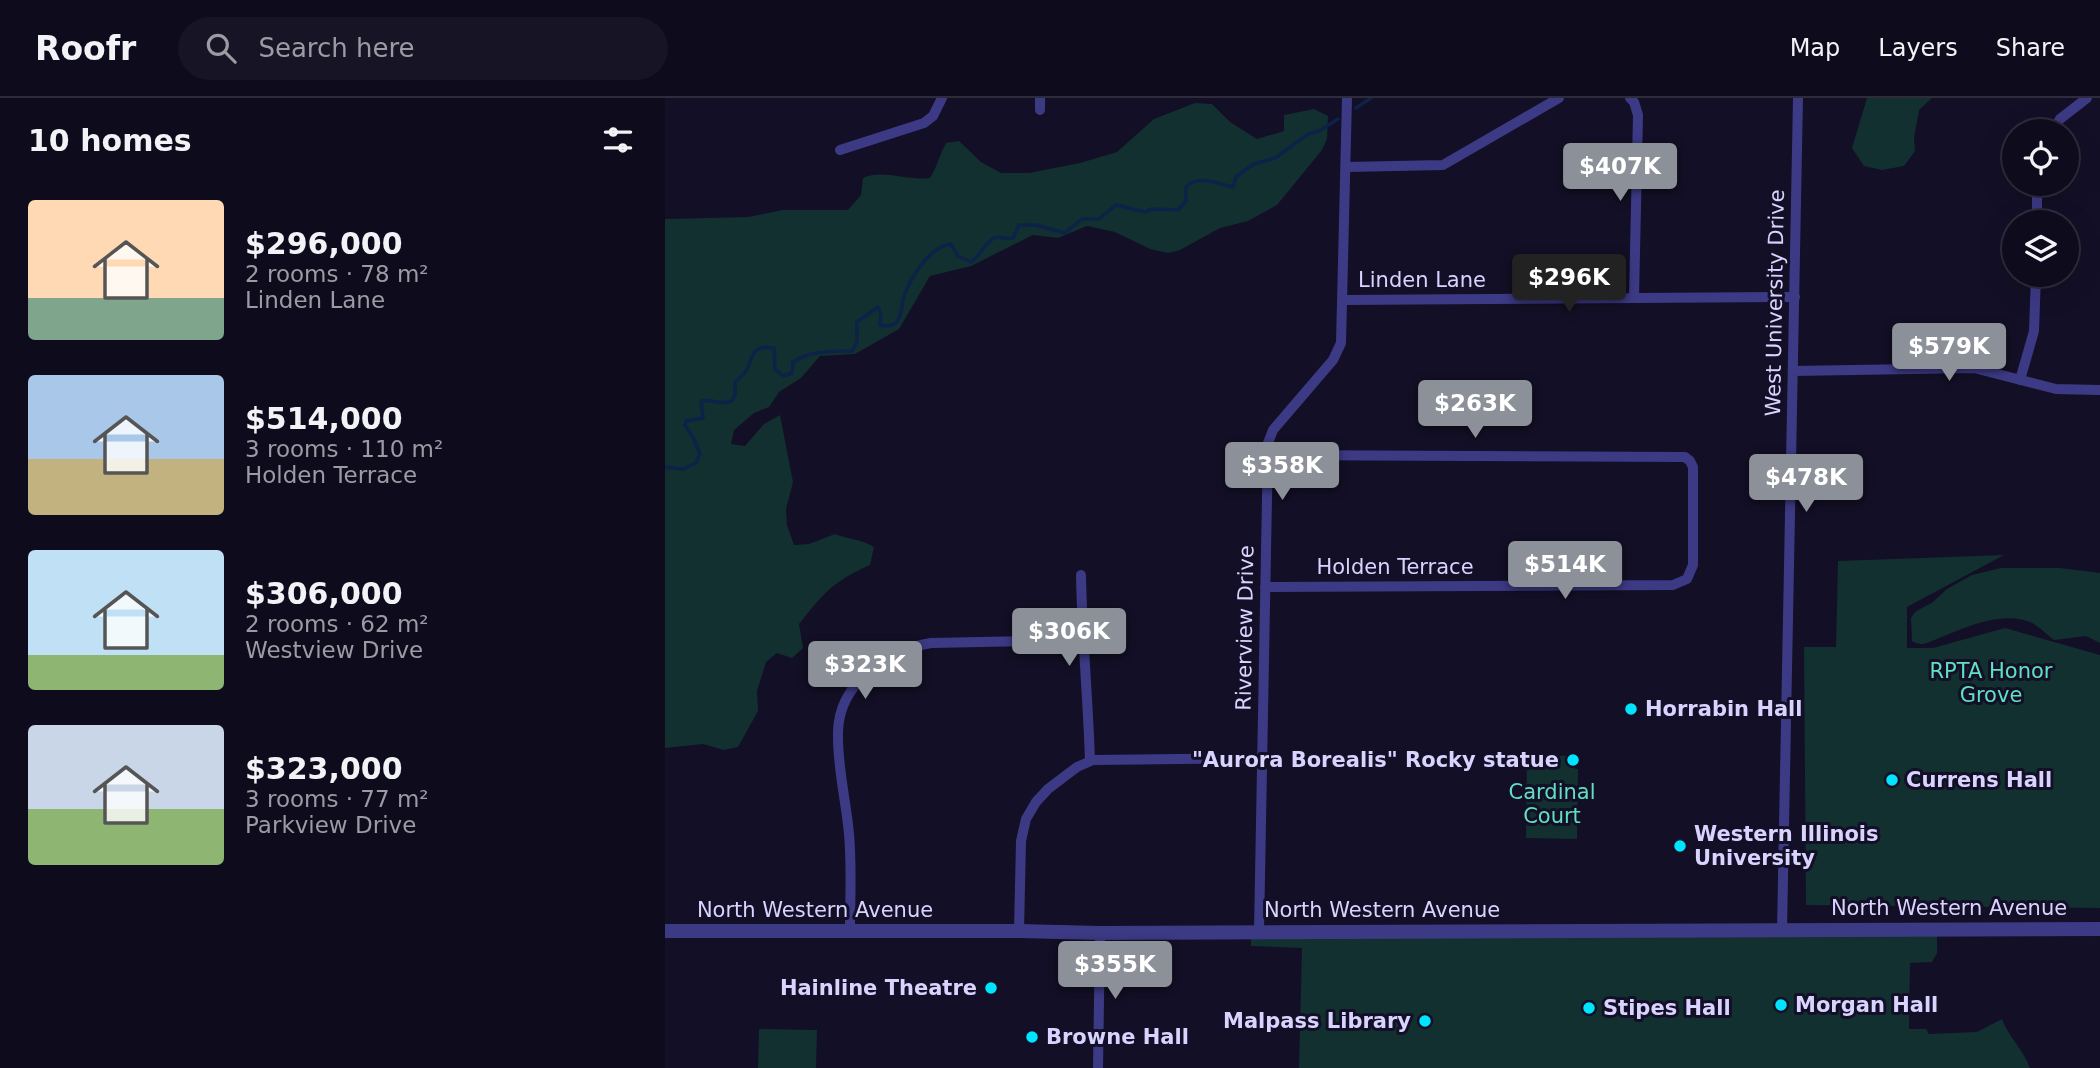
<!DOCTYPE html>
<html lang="en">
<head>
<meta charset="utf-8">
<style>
	:root { --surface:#0e0b1c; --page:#171425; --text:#f1f3f6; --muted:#9b9ba3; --line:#2e2b3b; --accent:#8c9099 }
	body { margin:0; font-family:"DejaVu Sans",sans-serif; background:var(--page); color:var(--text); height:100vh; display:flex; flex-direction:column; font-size:26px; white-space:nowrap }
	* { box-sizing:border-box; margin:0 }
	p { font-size:23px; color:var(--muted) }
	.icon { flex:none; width:38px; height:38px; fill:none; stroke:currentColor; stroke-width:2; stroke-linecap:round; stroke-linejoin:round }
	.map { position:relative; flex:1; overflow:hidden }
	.details { display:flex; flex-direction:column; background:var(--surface); width:665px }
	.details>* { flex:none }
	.tools { position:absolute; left:1337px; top:21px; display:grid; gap:14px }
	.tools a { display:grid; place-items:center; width:77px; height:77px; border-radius:50%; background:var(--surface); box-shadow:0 7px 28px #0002,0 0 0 2px var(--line); font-size:35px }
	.price { position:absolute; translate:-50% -60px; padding:0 16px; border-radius:7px; background:var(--accent); color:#fff; font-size:23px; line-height:46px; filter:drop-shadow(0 2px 4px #0008) }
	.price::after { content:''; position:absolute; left:50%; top:42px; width:21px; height:16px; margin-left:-10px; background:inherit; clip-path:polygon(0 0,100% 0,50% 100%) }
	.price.current { background:#222; color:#fff }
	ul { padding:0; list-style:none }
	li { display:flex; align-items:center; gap:21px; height:175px; padding:0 28px }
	li span { display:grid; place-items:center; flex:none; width:196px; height:140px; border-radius:7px; color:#555 }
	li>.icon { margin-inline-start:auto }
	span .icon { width:84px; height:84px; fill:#fffc; stroke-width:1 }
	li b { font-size:30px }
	h2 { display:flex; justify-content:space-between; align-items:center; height:84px; padding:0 28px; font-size:30px }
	header { display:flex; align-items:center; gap:42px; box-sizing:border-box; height:98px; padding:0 35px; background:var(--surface); border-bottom:2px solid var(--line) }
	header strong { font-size:33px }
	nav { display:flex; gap:38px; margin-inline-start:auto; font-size:24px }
	.search { width:490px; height:63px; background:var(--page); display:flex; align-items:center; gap:18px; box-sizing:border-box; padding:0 24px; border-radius:38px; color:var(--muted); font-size:26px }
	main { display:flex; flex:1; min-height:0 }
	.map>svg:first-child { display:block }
</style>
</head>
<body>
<header>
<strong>Roofr</strong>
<div class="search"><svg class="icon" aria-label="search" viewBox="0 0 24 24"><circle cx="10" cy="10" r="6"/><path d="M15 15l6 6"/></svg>Search here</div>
<nav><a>Map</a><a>Layers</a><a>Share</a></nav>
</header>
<main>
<section class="details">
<h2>10 homes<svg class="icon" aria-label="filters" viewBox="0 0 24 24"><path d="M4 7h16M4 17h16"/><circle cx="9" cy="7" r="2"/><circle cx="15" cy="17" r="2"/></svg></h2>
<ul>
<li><span style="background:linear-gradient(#ffd9b3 70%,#7fa58c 0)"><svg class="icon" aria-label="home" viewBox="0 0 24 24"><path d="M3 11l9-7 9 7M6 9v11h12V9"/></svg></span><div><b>$296,000</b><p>2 rooms · 78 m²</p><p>Linden Lane</p></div></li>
<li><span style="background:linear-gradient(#a9c7e8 60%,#c2b280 0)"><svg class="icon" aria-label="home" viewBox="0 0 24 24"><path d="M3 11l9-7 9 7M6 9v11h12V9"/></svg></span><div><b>$514,000</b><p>3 rooms · 110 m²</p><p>Holden Terrace</p></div></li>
<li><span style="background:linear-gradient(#bfe0f5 75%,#8fb573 0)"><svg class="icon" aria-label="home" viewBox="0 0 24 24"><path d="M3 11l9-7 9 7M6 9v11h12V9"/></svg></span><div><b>$306,000</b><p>2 rooms · 62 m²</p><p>Westview Drive</p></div></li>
<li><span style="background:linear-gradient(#c9d6e8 60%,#8fb573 0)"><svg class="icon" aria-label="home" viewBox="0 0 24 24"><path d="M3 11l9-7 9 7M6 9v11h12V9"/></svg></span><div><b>$323,000</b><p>3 rooms · 77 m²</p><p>Parkview Drive</p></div></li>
</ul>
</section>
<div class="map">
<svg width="1435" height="970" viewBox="0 0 1435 970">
	<rect width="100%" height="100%" fill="#130f26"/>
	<!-- green -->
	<path fill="#12302f" d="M 1202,0 L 1267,0 L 1254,12 L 1249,40 L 1250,53 L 1239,68 L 1217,72 L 1199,68 L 1187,50 Z
		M 530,5 L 547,6 L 565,24 L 592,41 L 619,33 L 619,17 L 649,11 L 663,18 L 662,41 L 657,52 L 612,107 L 583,123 L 555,130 L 515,152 L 503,155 L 485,151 L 450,134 L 422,128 L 393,140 L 368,137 L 306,168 L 265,178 L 234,231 L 190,256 L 155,258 L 136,280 L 114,294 L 104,309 L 89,315 L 69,332 L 66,346 L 80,348 L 99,326 L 115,317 L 128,384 L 121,411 L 122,427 L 129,447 L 144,446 L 170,436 C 183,441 199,442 209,449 L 205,467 C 167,484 159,495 134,526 L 138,550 L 127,560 L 112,555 L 101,564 L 92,593 L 93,613 L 73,649 L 59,652 L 38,646 L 0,650 L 0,121 L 83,119 L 118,112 L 183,112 L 196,97 L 198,80 C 218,71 241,83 265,80 C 272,69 275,56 281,45 L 294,43 L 316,64 L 336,75 L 364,75 L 415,65 L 452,54 L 489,21 Z
		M 1339,457 L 1242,509 L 1242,550 L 1268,550 L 1340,530 L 1435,557 L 1435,810 L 1141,807 L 1139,549 L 1171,549 L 1173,463 Z
		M 1336,470 L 1395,470 L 1435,475 L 1435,545 L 1421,538 L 1389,542 C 1382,537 1375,529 1367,525 C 1335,510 1291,534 1262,545 C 1257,547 1252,546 1247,543 L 1246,520 L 1250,514 L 1268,504 L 1282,491 L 1307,477 Z
		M 862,657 L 910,658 L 910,671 L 913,671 L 912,741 L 861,740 Z
		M 1272,831 L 1272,855 L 1267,864 L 1245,865 L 1244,931 L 1261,931 L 1264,936 L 1312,934 L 1337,921 C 1343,938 1358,951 1365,970 L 634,970 L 637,850 L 586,848 L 586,833 Z
		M 94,931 L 152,932 L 151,970 L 93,970 Z"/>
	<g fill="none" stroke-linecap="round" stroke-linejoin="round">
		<!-- stream -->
		<path stroke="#0c2248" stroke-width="3.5" d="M 691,10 L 706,0
			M 0,369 L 18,371 L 31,365 L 35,356 L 28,339 L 20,327 L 21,323 L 38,320 L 36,303 C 48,300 52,308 67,303 L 70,297 L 70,284 C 74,280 79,277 82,271 C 89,255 88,247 109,250 L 110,271 L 118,278 L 127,275 L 128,264 C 147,252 166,254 187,253 L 192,244 L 192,224 L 213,209 L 216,216 L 215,227 C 222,229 231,228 234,220 C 237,214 237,205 239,198 C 246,179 264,149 286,146 L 293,158 L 306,164 C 315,158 318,148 326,142 C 333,136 340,142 348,140 L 354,127 L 371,127 L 400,135 L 417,121 L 434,121 L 451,107 L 480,114 L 486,111 L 513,112 L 521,103 L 521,89 C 533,76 553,86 568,89 L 571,79 L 580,72 L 589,66 L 610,60 L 643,36 L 654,33 L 673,21"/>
		<!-- minor -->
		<path stroke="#3d3a85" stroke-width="10" d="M 965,0 L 969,4 L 973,17 L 969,200
			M 375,12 L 375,0
			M 1387,33 L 1395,21 L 1422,0
			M 175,52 L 259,25 L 268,18 L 277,0
			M 681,69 L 778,67 L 894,0
			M 1372,124 L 1372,86
			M 678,202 L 1130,199
			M 1128,273 L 1309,270 L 1391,291 L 1435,292
			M 1355,282 L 1369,233 L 1371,177
			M 416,477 C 417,539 423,600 425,663
			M 600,489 L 1008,487 L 1022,481 L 1028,467 L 1028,369 L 1025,363 L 1020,359 L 603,357
			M 1117,832 L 1133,0
			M 185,833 C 185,801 187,768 184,736 C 181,702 172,668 173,634 C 174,585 222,552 266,545 L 417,542
			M 354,833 L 356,743 L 361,721 L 371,704 L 383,691 L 412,669 L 428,662 L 598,660
			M 594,833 L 603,345 L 608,332 L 668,262 L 676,245 L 682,0
			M 433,970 L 435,835"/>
		<!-- tertiary -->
		<path stroke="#3d3a85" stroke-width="14" d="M 0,833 L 354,833 L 435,835 L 1435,831"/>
	</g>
	<!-- markers -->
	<g fill="#00e5ff" stroke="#130f26" stroke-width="2.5">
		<circle cx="966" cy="611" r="7"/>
		<circle cx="908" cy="662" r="7"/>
		<circle cx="1227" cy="682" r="7"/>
		<circle cx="1015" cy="748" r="7"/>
		<circle cx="326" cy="890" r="7"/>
		<circle cx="1116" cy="907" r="7"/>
		<circle cx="924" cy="910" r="7"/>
		<circle cx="760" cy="923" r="7"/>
		<circle cx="367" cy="939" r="7"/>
	</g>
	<g text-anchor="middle" stroke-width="6" stroke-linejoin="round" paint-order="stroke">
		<!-- street labels -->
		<g font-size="21" fill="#d9d4ff" stroke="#130f26">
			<text x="757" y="189">Linden Lane</text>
			<text transform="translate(1110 205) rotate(-89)" y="7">West University Drive</text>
			<text x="730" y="476">Holden Terrace</text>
			<text transform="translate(580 530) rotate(-89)" y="7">Riverview Drive</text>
			<text x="1284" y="817">North Western Avenue</text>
			<text x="150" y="819">North Western Avenue</text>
			<text x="717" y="819">North Western Avenue</text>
		</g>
		<!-- park labels -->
		<g font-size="21" fill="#5fe0c0" stroke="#130f26">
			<text x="1326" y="580">RPTA Honor<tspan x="1326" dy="24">Grove</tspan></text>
			<text x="887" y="701">Cardinal<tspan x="887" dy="24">Court</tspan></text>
		</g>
		<!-- poi labels -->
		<g font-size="21" font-weight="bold" fill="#d9d4ff" stroke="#130f26" text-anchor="start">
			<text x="980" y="618">Horrabin Hall</text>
			<text x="894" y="669" text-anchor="end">"Aurora Borealis" Rocky statue</text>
			<text x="1241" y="689">Currens Hall</text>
			<text x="1029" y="743">Western Illinois<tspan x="1029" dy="24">University</tspan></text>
			<text x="312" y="897" text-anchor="end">Hainline Theatre</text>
			<text x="1130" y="914">Morgan Hall</text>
			<text x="938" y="917">Stipes Hall</text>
			<text x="746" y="930" text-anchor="end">Malpass Library</text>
			<text x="381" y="946">Browne Hall</text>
		</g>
	</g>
</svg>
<div class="tools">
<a><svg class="icon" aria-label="locate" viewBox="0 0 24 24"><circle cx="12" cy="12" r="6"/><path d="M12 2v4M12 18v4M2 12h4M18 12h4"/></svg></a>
<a><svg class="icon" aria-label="layers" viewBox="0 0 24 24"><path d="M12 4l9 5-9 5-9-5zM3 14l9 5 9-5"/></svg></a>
</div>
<b class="price" style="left:955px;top:105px">$407K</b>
<b class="price current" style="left:904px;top:216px">$296K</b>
<b class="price" style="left:1284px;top:285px">$579K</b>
<b class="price" style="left:810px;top:342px">$263K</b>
<b class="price" style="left:617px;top:404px">$358K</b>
<b class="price" style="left:1141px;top:416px">$478K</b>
<b class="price" style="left:900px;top:503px">$514K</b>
<b class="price" style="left:404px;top:570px">$306K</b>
<b class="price" style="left:200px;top:603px">$323K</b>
<b class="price" style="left:450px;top:903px">$355K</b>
</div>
</main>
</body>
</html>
